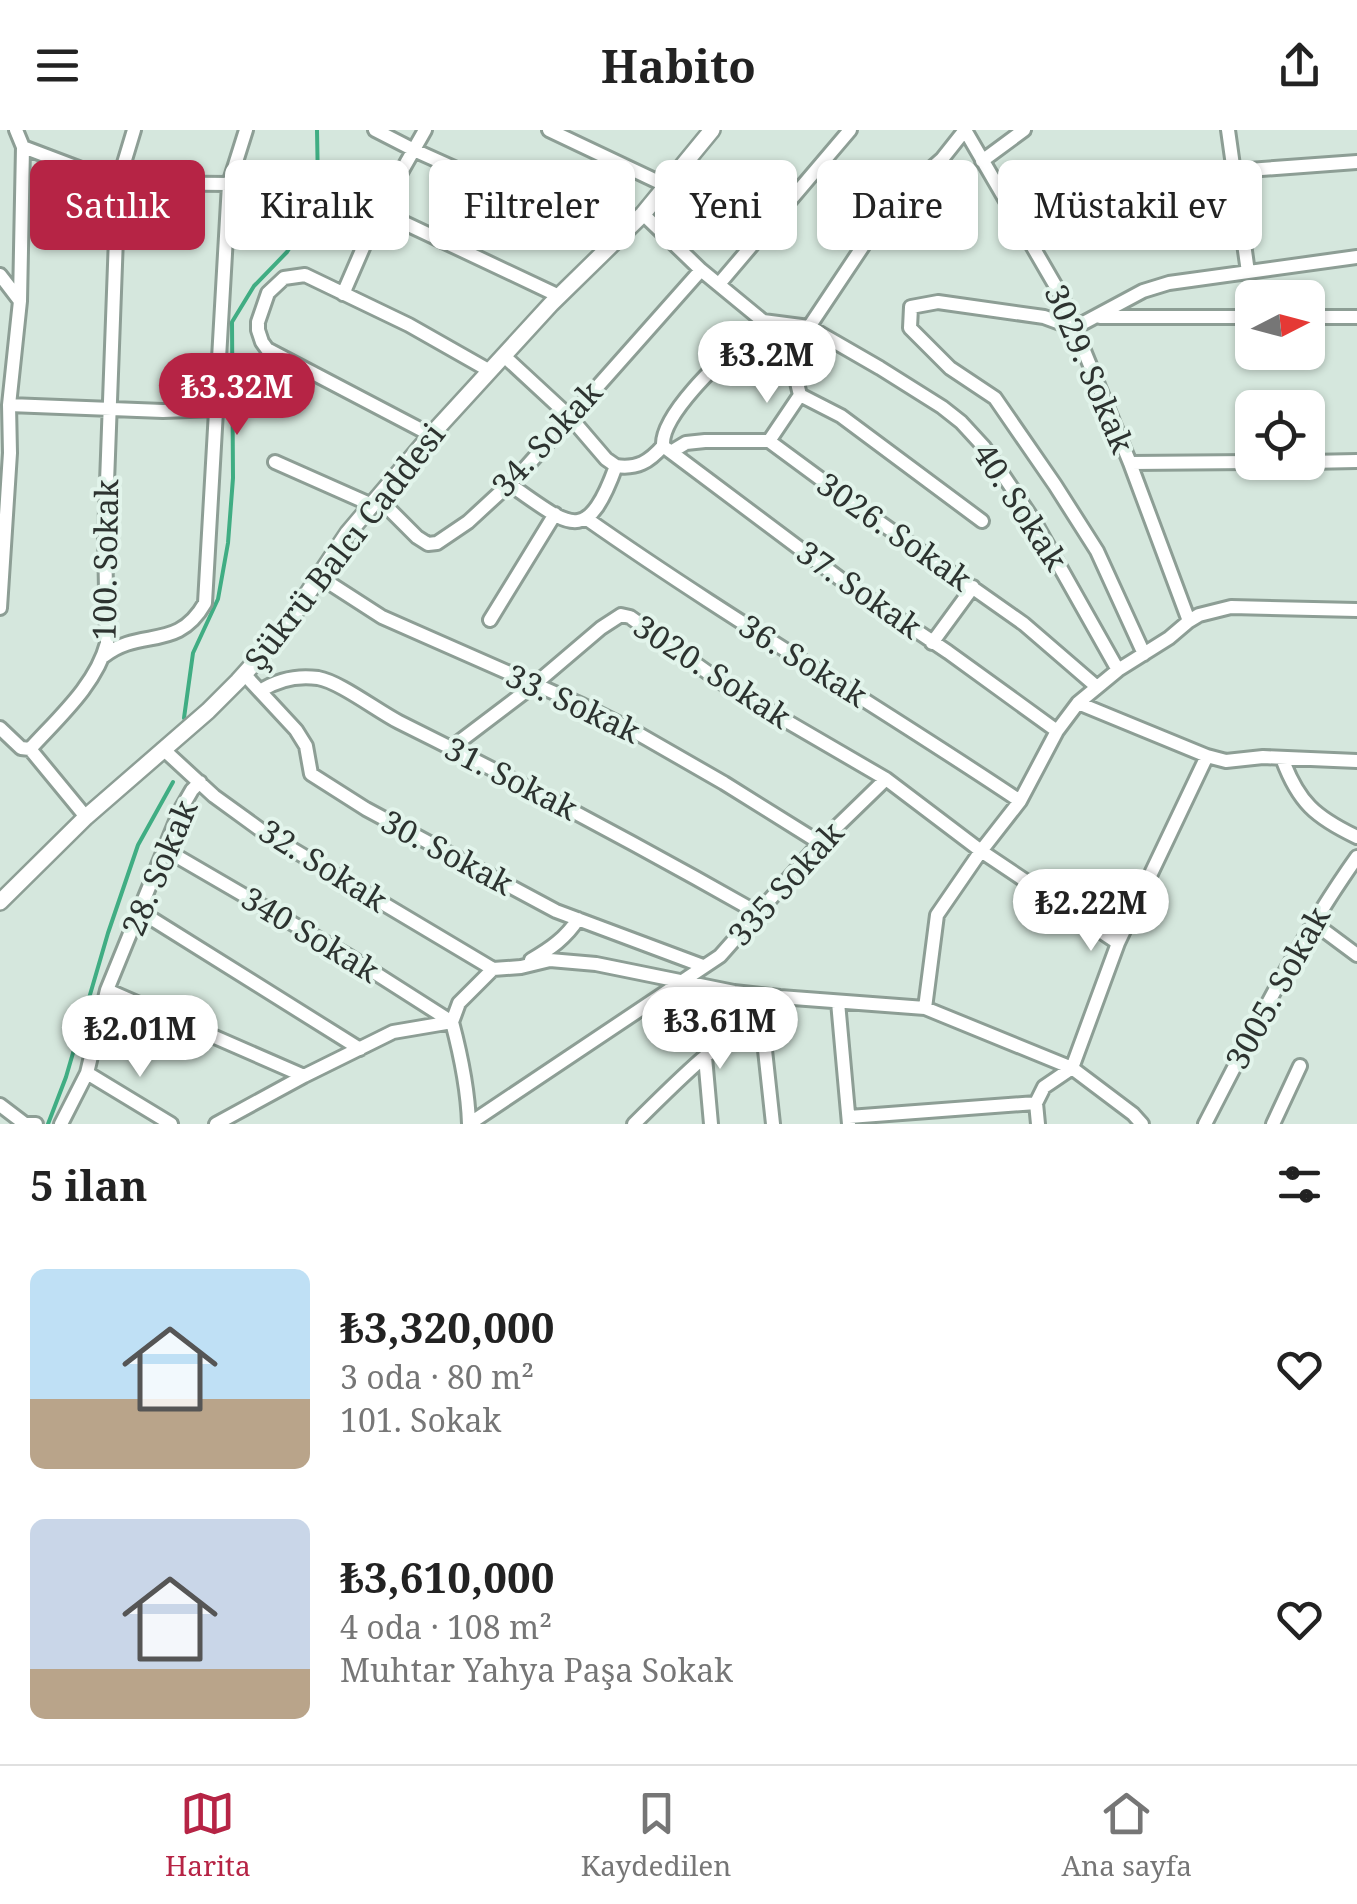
<!DOCTYPE html>
<html lang="tr">
<head>
<meta charset="utf-8">
<style>
	:root { --surface:#fff; --page:#f6f6f6; --text:#222; --muted:#767676; --line:#e0e0e0; --accent:#b62445 }
	body { margin:0; font-family:"Noto Serif",serif; background:var(--page); color:var(--text); height:100vh; display:flex; flex-direction:column; font-size:38px; white-space:nowrap }
	* { box-sizing:border-box; margin:0 }
	p { font-size:32px; color:var(--muted) }
	.icon { flex:none; width:55px; height:55px; fill:none; stroke:currentColor; stroke-width:2; stroke-linecap:round; stroke-linejoin:round }
	.map { position:relative; height:994px; overflow:hidden }
	.sheet { display:flex; flex-direction:column; background:var(--surface); flex:1 }
	.sheet>* { flex:none }
	.banner { position:absolute; left:30px; top:30px; width:1298px; height:90px; display:flex; gap:20px }
	.needle { width:65px; rotate:84deg }
	.fabs { position:absolute; left:1235px; top:150px; display:grid; gap:20px }
	.fabs a { display:grid; place-items:center; width:90px; height:90px; border-radius:15px; background:var(--surface); box-shadow:0 2px 8px #0004; font-size:50px }
	.price { position:absolute; translate:-50% -85px; padding:0 22px; border-radius:35px; background:#fff; color:#222; font-size:32px; line-height:65px; filter:drop-shadow(0 2px 5px #0008) }
	.price::after { content:''; position:absolute; left:50%; top:60px; width:30px; height:22px; margin-left:-15px; background:inherit; clip-path:polygon(0 0,100% 0,50% 100%) }
	.price.on { background:var(--accent); color:#fff }
	ul { padding:0; list-style:none }
	li { display:flex; align-items:center; gap:30px; height:250px; padding:0 30px }
	li span { display:grid; place-items:center; flex:none; width:280px; height:200px; border-radius:15px; color:#555 }
	li>.icon { margin-inline-start:auto }
	span .icon { width:120px; height:120px; fill:#fffc; stroke-width:1 }
	li b { font-size:42px }
	h2 { display:flex; justify-content:space-between; align-items:center; height:120px; padding:0 30px; font-size:42px }
	.chip { padding:0 35px; border-radius:15px; background:var(--surface); box-shadow:0 2px 8px #0004; font-size:35px; line-height:90px }
	.chip.on { background:var(--accent); color:#fff }
	header { display:flex; justify-content:space-between; align-items:center; height:130px; padding:0 30px; background:var(--surface); font-size:45px; font-weight:700 }
	.menu { display:flex; justify-content:space-around; align-items:center; height:140px; border-top:2px solid var(--line); background:var(--surface); font-size:28px; color:var(--muted) }
	.menu a { display:grid; justify-items:center; gap:5px }
	.menu .on { color:var(--accent) }
	.map>svg:first-child { display:block }
</style>
</head>
<body>
<header><svg class="icon" aria-label="menu" viewBox="0 0 24 24"><path d="M4 6h16M4 12h16M4 18h16"/></svg>Habito<svg class="icon" aria-label="share" viewBox="0 0 24 24"><path d="M12 15V3M7 8l5-5 5 5M5 13v7h14v-7"/></svg></header>
<div class="map">
<svg width="1357" height="994" viewBox="0 0 1357 994">
	<rect width="100%" height="100%" fill="#d5e7dd"/>
	<g fill="none" stroke-linecap="round" stroke-linejoin="round">
		<!-- stream -->
		<path stroke="#40ad83" stroke-width="4" d="M 184,588 L 193,523 L 218,469 L 228,413 L 233,348 L 232,192 L 254,156 L 287,122 L 312,83 L 318,56 L 317,0
			M 48,994 L 66,947 L 108,803 L 138,715 L 173,652"/>
		<defs>
			<path id="minor" d="M 375,0 L 414,20 L 614,110
				M 549,0 L 667,56
				M 965,0 L 942,29 L 891,74 L 809,197 C 790,214 794,243 800,265 L 841,286 L 982,391
				M 965,0 L 1062,167 L 1130,333 L 1189,491
				M 1228,0 L 1248,142
				M 23,17 L 118,53 L 229,54 L 325,69 L 379,81 L 559,166
				M 982,31 L 1024,0
				M 643,84 L 701,140 L 763,191 L 809,197 L 880,238 L 942,277 L 961,292 L 984,317 L 1034,391 L 1118,540
				M 1031,112 L 1124,55 L 1152,47 L 1357,32
				M 0,145 L 20,171
				M 719,154 L 850,0
				M 343,164 L 379,81 L 425,0
				M 1100,187 L 1252,187
				M 1308,187 L 1357,187
				M 504,226 L 570,287 L 606,329 L 616,336
				M 9,275 L 163,281 L 217,279
				M 431,305 L 267,219 L 262,212 L 258,200 L 258,192 L 268,163 L 284,148 L 305,145 L 409,195 L 490,241
				M 769,311 L 800,265
				M 663,316 L 847,454 L 948,522 L 1057,601
				M 671,322 L 686,313 L 705,311 L 769,311 L 868,384 L 1024,494 L 1097,557
				M 275,332 L 372,375
				M 1308,332 L 1357,331
				M 1130,333 L 1252,332
				M 509,354 C 568,394 586,419 616,336 C 637,339 649,332 663,316 C 660,281 738,215 763,191
				M 378,368 L 417,407 L 428,414 L 437,413 L 468,392 L 520,344 L 701,140
				M 587,389 C 728,488 877,575 1020,671
				M 320,447 L 382,487 L 582,575 L 630,599 L 724,653 L 820,713
				M 0,478 L 10,323 L 9,275 L 20,171 L 23,17 L 16,0
				M 490,490 L 555,384
				M 932,513 L 973,457
				M 1144,524 L 1097,421 L 1055,355 L 995,268 L 950,238 L 910,198 L 911,177 L 938,172 L 1044,187 L 1074,198 L 1143,161 L 1169,153 L 1357,127
				M 104,526 C 141,497 177,522 205,473 L 229,54 L 246,0
				M 244,544 L 296,600 L 306,616 L 311,644 L 366,679 L 556,781 L 703,836
				M 260,561 C 277,550 296,545 318,548 C 340,552 376,580 399,592 C 520,652 640,716 758,783
				M 1078,573 L 1207,626 L 1226,631 L 1263,627 L 1357,631
				M 0,598 L 21,618 L 30,619 C 58,588 96,555 107,513 L 105,407 L 118,53 L 134,0
				M 451,618 L 534,555 L 601,498 L 621,485 L 630,487 L 728,557 L 886,649 L 981,721 L 1118,813
				M 30,619 L 86,687
				M 163,619 L 214,666 L 265,703 L 493,839
				M 1282,628 C 1298,672 1315,687 1357,707
				M 166,720 L 350,827 L 452,892
				M 141,782 L 360,919
				M 1314,793 L 1357,825
				M 531,830 C 550,819 566,808 578,789
				M 107,860 L 304,946
				M 838,872 L 849,994
				M 925,878 L 937,785 L 981,721 L 1020,671 L 1057,601 L 1078,573 L 1118,540 L 1169,508 L 1189,491 L 1199,485 L 1231,477 L 1357,480
				M 761,883 L 773,994
				M 452,892 L 459,873 L 493,839 L 521,837 L 550,830 L 596,834 L 734,862 L 780,867 L 925,878 L 1072,938 L 1118,813 L 1207,626
				M 452,892 C 461,926 468,959 469,994
				M 705,927 L 711,994
				M 87,943 L 171,994
				M 1036,973 L 1038,994
				M 0,975 L 25,994 L 36,994
				M 849,987 L 1036,973 L 1044,957 L 1072,938 L 1133,984 L 1142,994
				M 61,994 L 87,943 L 107,860 L 181,679 L 192,660 L 200,652
				M 216,994 L 304,946 L 393,902 L 452,892
				M 469,994 L 720,826 L 820,713 L 886,649
				M 634,994 C 656,972 679,949 702,929 C 726,909 755,896 769,866
				M 1205,994 C 1252,903 1298,810 1357,727
				M 1273,994 L 1300,936"/>
			<path id="tertiary" d="M 0,772 L 86,687 L 208,581 L 238,551 L 282,502 L 348,403 L 431,305 L 551,174 L 643,84 L 712,0"/>
		</defs>
		<!-- minor casing -->
		<use href="#minor" stroke="#8d9e95" stroke-width="18"/>
		<!-- tertiary casing -->
		<use href="#tertiary" stroke="#8d9e95" stroke-width="20"/>
		<!-- minor -->
		<use href="#minor" stroke="#fff" stroke-width="12"/>
		<!-- tertiary -->
		<use href="#tertiary" stroke="#fff" stroke-width="15"/>
	</g>
	<g text-anchor="middle" stroke-width="8" stroke-linejoin="round" paint-order="stroke">
		<!-- street labels -->
		<g font-size="32" fill="#2d3330" stroke="#e2f4eb">
			<text transform="translate(1089 239) rotate(67)" y="11">3029. Sokak</text>
			<text transform="translate(547 309) rotate(-47)" y="11">34. Sokak</text>
			<text transform="translate(1020 377) rotate(57)" y="11">40. Sokak</text>
			<text transform="translate(894 402) rotate(35)" y="11">3026. Sokak</text>
			<text transform="translate(345 417) rotate(-52)" y="11">Şükrü Balcı Caddesi</text>
			<text transform="translate(106 430) rotate(-89)" y="11">100. Sokak</text>
			<text transform="translate(859 460) rotate(35)" y="11">37. Sokak</text>
			<text transform="translate(803 531) rotate(32)" y="11">36. Sokak</text>
			<text transform="translate(712 542) rotate(33)" y="11">3020. Sokak</text>
			<text transform="translate(573 574) rotate(25)" y="11">33. Sokak</text>
			<text transform="translate(511 649) rotate(27)" y="11">31. Sokak</text>
			<text transform="translate(447 723) rotate(28)" y="11">30. Sokak</text>
			<text transform="translate(323 736) rotate(32)" y="11">32. Sokak</text>
			<text transform="translate(160 738) rotate(-67)" y="11">28. Sokak</text>
			<text transform="translate(786 754) rotate(-48)" y="11">335 Sokak</text>
			<text transform="translate(310 805) rotate(31)" y="11">340 Sokak</text>
			<text transform="translate(1278 858) rotate(-61)" y="11">3005. Sokak</text>
		</g>
	</g>
</svg>
<div class="fabs">
<a><svg class="needle" viewBox="-14 -14 28 28"><path d="M0-13l5 13h-10z" fill="#e53935"/><path d="M0 13l5-13h-10z" fill="#767676"/></svg></a>
<a><svg class="icon" aria-label="locate" viewBox="0 0 24 24"><circle cx="12" cy="12" r="6"/><path d="M12 2v4M12 18v4M2 12h4M18 12h4"/></svg></a>
</div>
<b class="price" style="left:767px;top:276px">₺3.2M</b>
<b class="price on" style="left:237px;top:308px">₺3.32M</b>
<b class="price" style="left:1091px;top:824px">₺2.22M</b>
<b class="price" style="left:720px;top:942px">₺3.61M</b>
<b class="price" style="left:140px;top:950px">₺2.01M</b>
<div class="banner">
<a class="chip on">Satılık</a>
<a class="chip">Kiralık</a>
<a class="chip">Filtreler</a>
<a class="chip">Yeni</a>
<a class="chip">Daire</a>
<a class="chip">Müstakil ev</a>
</div>
</div>
<section class="sheet">
<h2>5 ilan<svg class="icon" aria-label="filters" viewBox="0 0 24 24"><path d="M4 7h16M4 17h16"/><circle cx="9" cy="7" r="2"/><circle cx="15" cy="17" r="2"/></svg></h2>
<ul>
<li><span style="background:linear-gradient(#bfe0f5 65%,#b9a48a 0)"><svg class="icon" aria-label="home" viewBox="0 0 24 24"><path d="M3 11l9-7 9 7M6 9v11h12V9"/></svg></span><div><b>₺3,320,000</b><p>3 oda · 80 m²</p><p>101. Sokak</p></div><svg class="icon" aria-label="heart" viewBox="0 0 24 24"><path d="M12 20l-8-8c-3-5 5-10 8-4 3-6 11-1 8 4z"/></svg></li>
<li><span style="background:linear-gradient(#c9d6e8 75%,#b9a48a 0)"><svg class="icon" aria-label="home" viewBox="0 0 24 24"><path d="M3 11l9-7 9 7M6 9v11h12V9"/></svg></span><div><b>₺3,610,000</b><p>4 oda · 108 m²</p><p>Muhtar Yahya Paşa Sokak</p></div><svg class="icon" aria-label="heart" viewBox="0 0 24 24"><path d="M12 20l-8-8c-3-5 5-10 8-4 3-6 11-1 8 4z"/></svg></li>
</ul>
</section>
<nav class="menu">
<a class="on"><svg class="icon" aria-label="map" viewBox="0 0 24 24"><path d="M3 6l6-2 6 2 6-2v14l-6 2-6-2-6 2zM9 4v14M15 6v14"/></svg>Harita</a>
<a><svg class="icon" aria-label="saved" viewBox="0 0 24 24"><path d="M7 4h10v16l-5-4-5 4z"/></svg>Kaydedilen</a>
<a><svg class="icon" aria-label="home" viewBox="0 0 24 24"><path d="M3 11l9-7 9 7M6 9v11h12V9"/></svg>Ana sayfa</a>
</nav>
</body>
</html>
